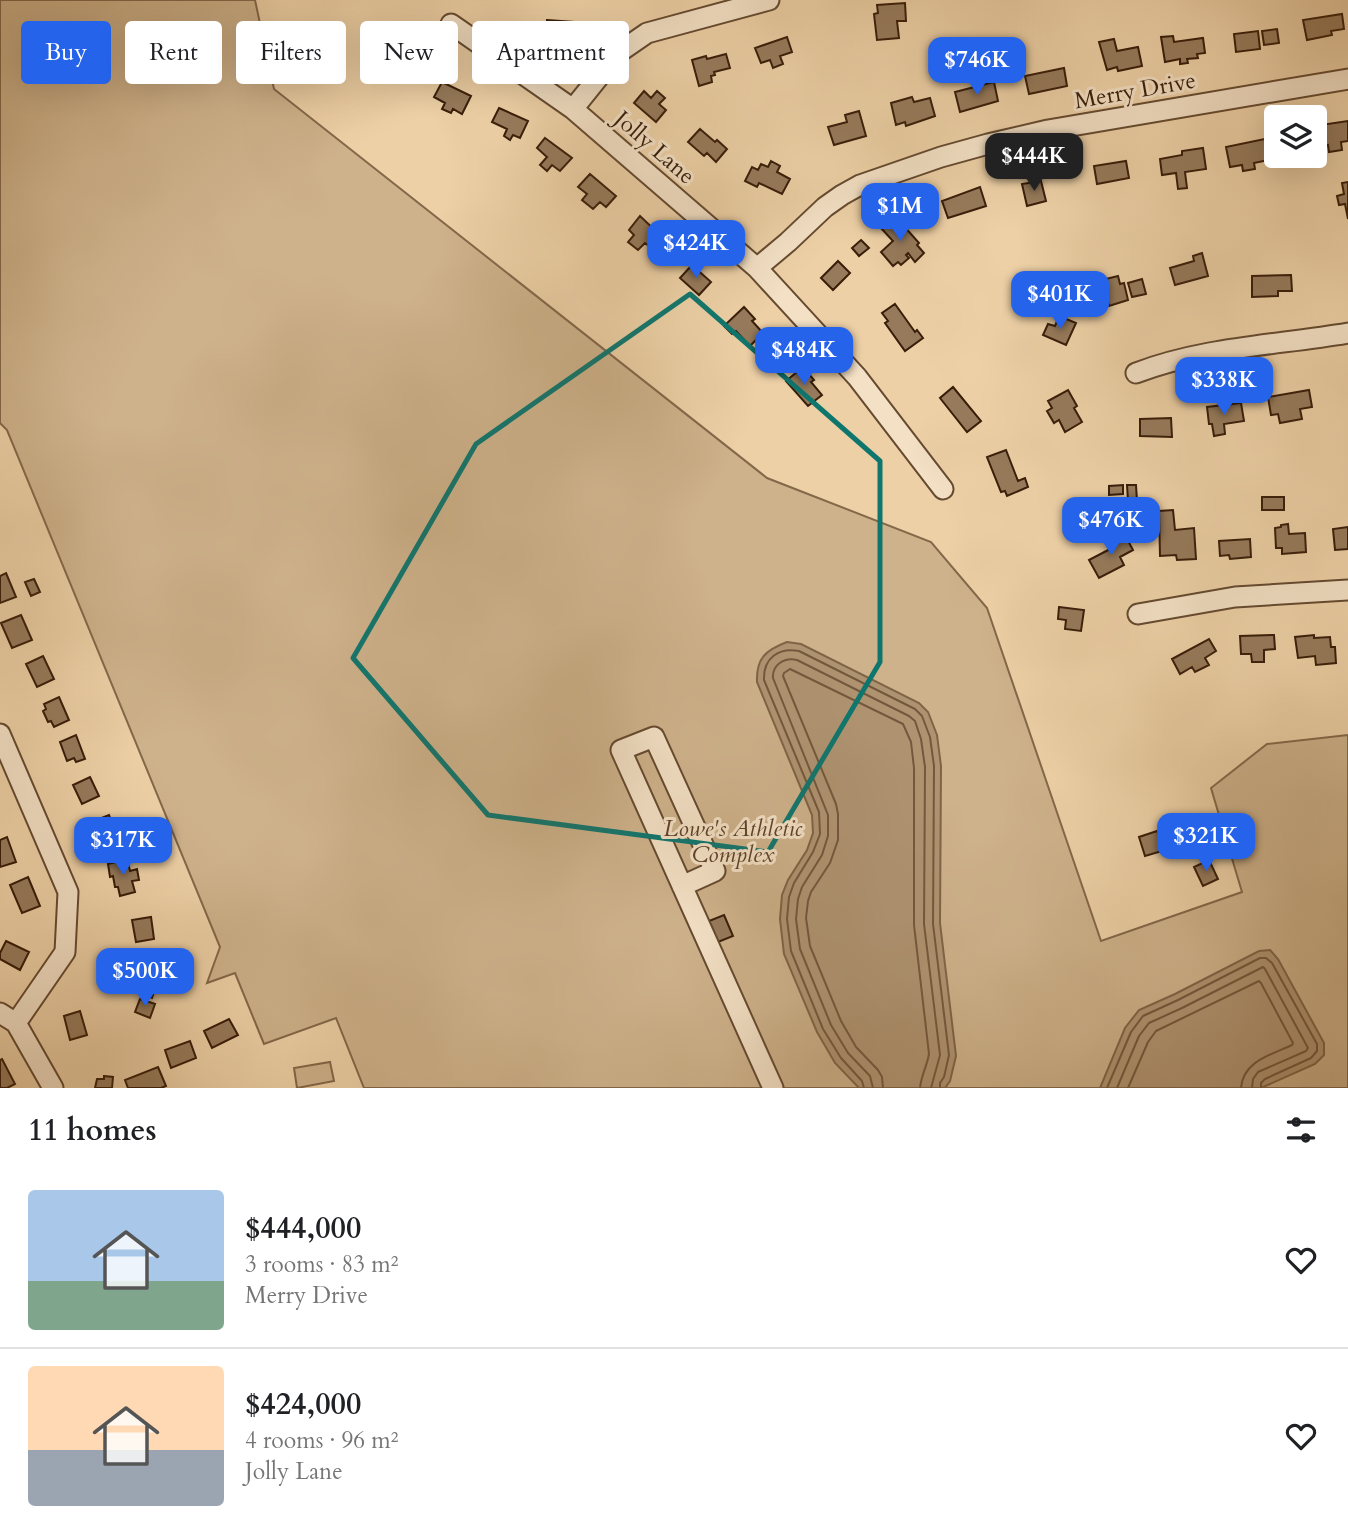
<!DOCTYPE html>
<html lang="en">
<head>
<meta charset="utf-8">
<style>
	:root { --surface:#fff; --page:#f6f6f6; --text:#202124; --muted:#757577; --line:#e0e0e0; --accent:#2563eb }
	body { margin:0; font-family:Cardo,serif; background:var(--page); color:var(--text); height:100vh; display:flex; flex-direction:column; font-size:26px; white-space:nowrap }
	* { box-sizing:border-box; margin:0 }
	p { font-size:23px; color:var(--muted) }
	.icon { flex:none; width:38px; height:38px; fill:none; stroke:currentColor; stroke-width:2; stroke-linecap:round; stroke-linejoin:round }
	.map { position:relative; height:1088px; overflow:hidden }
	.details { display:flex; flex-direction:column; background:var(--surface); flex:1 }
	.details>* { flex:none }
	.top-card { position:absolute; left:21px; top:21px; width:700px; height:63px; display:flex; gap:14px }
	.tools { position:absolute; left:1264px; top:105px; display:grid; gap:14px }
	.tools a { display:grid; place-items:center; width:63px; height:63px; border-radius:7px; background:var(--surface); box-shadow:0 7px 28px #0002; font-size:35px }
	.price { position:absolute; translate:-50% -60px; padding:0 16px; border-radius:14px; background:var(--accent); color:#fff; font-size:23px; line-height:46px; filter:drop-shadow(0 2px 4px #0008) }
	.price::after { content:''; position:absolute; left:50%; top:42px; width:21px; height:16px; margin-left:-10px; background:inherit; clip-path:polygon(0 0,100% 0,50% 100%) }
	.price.on { background:#222; color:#fff }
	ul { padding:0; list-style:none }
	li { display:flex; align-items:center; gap:21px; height:175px; padding:0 28px }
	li+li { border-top:2px solid var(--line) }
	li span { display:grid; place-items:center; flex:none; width:196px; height:140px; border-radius:7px; color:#555 }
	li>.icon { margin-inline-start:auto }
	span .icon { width:84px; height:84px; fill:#fffc; stroke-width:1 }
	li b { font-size:30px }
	h2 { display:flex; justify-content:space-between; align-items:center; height:84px; padding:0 28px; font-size:30px }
	.pill { padding:0 24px; border-radius:7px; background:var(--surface); box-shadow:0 7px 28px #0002; font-size:24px; line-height:63px }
	.pill.on { background:var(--accent); color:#fff }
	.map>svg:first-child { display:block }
</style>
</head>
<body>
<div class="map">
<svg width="1348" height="1088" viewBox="0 0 1348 1088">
	<rect width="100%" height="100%" fill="#edd0a6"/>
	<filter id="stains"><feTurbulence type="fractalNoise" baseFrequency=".00286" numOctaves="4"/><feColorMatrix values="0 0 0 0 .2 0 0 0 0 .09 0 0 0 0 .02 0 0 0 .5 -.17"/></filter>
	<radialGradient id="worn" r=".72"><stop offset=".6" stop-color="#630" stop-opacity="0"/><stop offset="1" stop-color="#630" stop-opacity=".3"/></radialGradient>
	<!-- green -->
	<path fill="#ceb28b" stroke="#83684a" stroke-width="2" d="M 0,0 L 255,0 L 274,89 L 767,478 L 931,542 L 987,608 L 1101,941 L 1242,892 L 1211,788 L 1267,744 L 1348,735 L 1348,1088 L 364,1088 L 336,1018 L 264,1044 L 235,973 L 207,983 L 220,947 L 7,430 L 0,423 Z
		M 330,1062 L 334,1081 L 297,1088 L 294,1068 Z"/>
	<!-- water -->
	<path fill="#af9371" stroke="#7f6447" stroke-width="2" d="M 787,642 L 801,644 L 919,703 L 928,712 L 937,735 L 941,766 L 940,923 L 956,1056 L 950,1081 L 945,1088 L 859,1088 L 835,1063 L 817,1032 L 784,954 L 780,919 L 782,895 L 788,880 L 807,850 L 813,833 L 812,815 L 757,682 C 756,658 766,650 787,642 Z
		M 1270,950 L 1278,959 L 1324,1043 L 1324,1055 L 1315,1064 L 1261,1088 L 1100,1088 L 1125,1028 L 1139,1010 L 1175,994 L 1259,951 Z"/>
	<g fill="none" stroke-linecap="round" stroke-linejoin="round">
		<!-- shore -->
		<path stroke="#74583d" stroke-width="2" d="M 864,1088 L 862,1081 L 841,1058 L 823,1029 L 791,951 L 787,919 L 789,897 L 794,883 L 813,852 L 820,834 L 819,812 L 764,680 C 763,658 779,647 799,651 L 915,709 L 922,716 L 930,737 L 934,766 L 933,924 L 949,1055 L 944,1077 L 940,1083 L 940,1088
			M 873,1088 L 870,1076 L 848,1053 L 831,1025 L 800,949 L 796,919 L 798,899 L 802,887 L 822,855 L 828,836 L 828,815 L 773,678 C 772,665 784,657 797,660 L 909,716 L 915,721 L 921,739 L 925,767 L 924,924 L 940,1055 L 931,1088
			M 883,1088 L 882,1077 L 878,1070 L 856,1047 L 841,1021 L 810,946 L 806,918 L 808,901 L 811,892 L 830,863 L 838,840 L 838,814 L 836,804 L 783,676 L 784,673 L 790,669 L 903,724 L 911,742 L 914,768 L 914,925 L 929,1054 C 927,1066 921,1076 920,1088
			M 1107,1088 L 1131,1032 L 1143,1016 L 1178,1000 L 1260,958 L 1266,958 L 1272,963 L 1317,1044 L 1317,1051 L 1311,1058 L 1265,1079 L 1261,1083 L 1261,1088
			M 1117,1088 L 1139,1036 L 1149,1023 L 1182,1008 L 1263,967 L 1265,969 L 1308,1048 L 1306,1051 L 1258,1072 L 1253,1079 L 1252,1088
			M 1128,1088 L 1148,1042 L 1156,1031 L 1259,981 L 1261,983 L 1293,1043 L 1292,1045 C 1271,1055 1243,1061 1241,1088"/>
	</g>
	<!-- building -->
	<path fill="#967a5b" stroke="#381d09" stroke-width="2" d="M 905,3 L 906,21 L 897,21 L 899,38 L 877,40 L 874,14 L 878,13 L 877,5 Z
		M 1342,14 L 1344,29 L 1331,31 L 1332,35 L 1307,40 L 1303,20 Z
		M 547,20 L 574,22 L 573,39 L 546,36 Z
		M 1277,29 L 1279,43 L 1264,45 L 1262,31 Z
		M 1258,31 L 1260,49 L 1236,52 L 1234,34 Z
		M 1173,36 L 1174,42 L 1203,38 L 1205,53 L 1197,54 L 1198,58 L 1187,59 L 1188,63 L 1180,64 L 1180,59 L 1165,62 L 1161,37 Z
		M 787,37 L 792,52 L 780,56 L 783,64 L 773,68 L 770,60 L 761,63 L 755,48 Z
		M 398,39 L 401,43 L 404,41 L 414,52 L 410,55 L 420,67 L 408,77 L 399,66 L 397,68 L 383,51 Z
		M 1114,39 L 1117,51 L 1138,47 L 1142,66 L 1118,71 L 1117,67 L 1107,70 L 1099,42 Z
		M 726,54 L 730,68 L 714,72 L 715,75 L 711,76 L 712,82 L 699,86 L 692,60 L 706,56 L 707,59 Z
		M 1064,68 L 1067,86 L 1029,94 L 1025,76 Z
		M 442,82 L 471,96 L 462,114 L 453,109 L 451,113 L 442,109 L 445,103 L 434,97 Z
		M 994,82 L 998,101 L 960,112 L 955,92 Z
		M 644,91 L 651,98 L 657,91 L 665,98 L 659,104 L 666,110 L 656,122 L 634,103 Z
		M 912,97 L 914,102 L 930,98 L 935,116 L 906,126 L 905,122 L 896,125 L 891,103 Z
		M 499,108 L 528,121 L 520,138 L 513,135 L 510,140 L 504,136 L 507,129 L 492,122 Z
		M 859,111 L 866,136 L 834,145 L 828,127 L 847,122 L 845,115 Z
		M 1348,121 L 1348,141 L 1341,142 L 1342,150 L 1329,152 L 1328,145 L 1314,147 L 1314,126 Z
		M 700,129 L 715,142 L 717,140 L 727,149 L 716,162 L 707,153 L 704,156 L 688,142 Z
		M 1274,137 L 1276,156 L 1278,156 L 1278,158 L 1254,163 L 1255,169 L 1243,171 L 1242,165 L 1230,167 L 1226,147 Z
		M 545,138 L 572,158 L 560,171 L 552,165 L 547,171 L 540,165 L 547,157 L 537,148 Z
		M 1203,148 L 1206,169 L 1185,172 L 1187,188 L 1178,189 L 1176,173 L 1162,175 L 1160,159 L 1182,155 L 1182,151 Z
		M 771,161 L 780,166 L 777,172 L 790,179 L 782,194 L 759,183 L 757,187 L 745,181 L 752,167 L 758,170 L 761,164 L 768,167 Z
		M 1126,161 L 1129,178 L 1097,184 L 1094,166 Z
		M 590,174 L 616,196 L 606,207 L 600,202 L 593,209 L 582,200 L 587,194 L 578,187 Z
		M 1041,181 L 1046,201 L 1027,206 L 1022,184 Z
		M 1348,182 L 1348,219 L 1345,204 L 1339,205 L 1337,196 L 1344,194 L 1342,183 Z
		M 980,187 L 986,206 L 948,218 L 942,201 Z
		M 894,215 L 919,243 L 917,245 L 924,253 L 915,262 L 908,253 L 906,255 L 909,258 L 901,265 L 898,262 L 893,266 L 881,252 L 893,241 L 880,227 Z
		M 640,216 L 660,235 L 650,247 L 645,243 L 638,250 L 628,242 L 634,235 L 629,230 Z
		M 861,240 L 869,248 L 859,256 L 852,248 Z
		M 1202,253 L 1208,276 L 1175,285 L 1170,268 L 1194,261 L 1193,256 Z
		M 838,261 L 850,273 L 833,290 L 821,278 Z
		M 692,265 L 711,282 L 699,295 L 680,278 Z
		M 1291,275 L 1292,291 L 1278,291 L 1278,296 L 1252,297 L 1252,276 Z
		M 1118,276 L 1120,284 L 1124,283 L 1128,300 L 1109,306 L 1102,280 Z
		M 1142,279 L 1146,294 L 1132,297 L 1128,283 Z
		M 895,304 L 915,332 L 917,330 L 923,338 L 905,351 L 885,323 L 888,321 L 882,313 Z
		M 744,307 L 755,319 L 752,321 L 763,333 L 750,346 L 736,331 L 732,334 L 724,326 Z
		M 1059,316 L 1076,323 L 1066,345 L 1043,335 L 1048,324 L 1055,326 Z
		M 803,367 L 814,380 L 811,382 L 822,395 L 808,406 L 786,381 Z
		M 953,387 L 981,421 L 967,432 L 940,398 Z
		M 1068,390 L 1077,406 L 1074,408 L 1082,422 L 1065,432 L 1059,420 L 1054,423 L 1047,411 L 1052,408 L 1048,401 Z
		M 1309,390 L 1312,407 L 1300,409 L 1302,419 L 1280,423 L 1278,414 L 1271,415 L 1268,397 Z
		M 1241,403 L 1244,421 L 1224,424 L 1225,434 L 1214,436 L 1212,424 L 1209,424 L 1207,407 Z
		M 1171,418 L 1172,437 L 1140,436 L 1140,419 Z
		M 1006,450 L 1018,481 L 1025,478 L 1028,487 L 1007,496 L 1005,491 L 1001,492 L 987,457 Z
		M 1123,485 L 1123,494 L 1109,495 L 1109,486 Z
		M 1127,485 L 1136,485 L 1137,501 L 1128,501 Z
		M 1262,497 L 1284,497 L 1284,510 L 1262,510 Z
		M 1173,510 L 1175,530 L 1194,528 L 1196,559 L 1177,560 L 1176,555 L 1160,556 L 1159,511 Z
		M 1288,524 L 1289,534 L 1305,533 L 1306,552 L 1282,554 L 1282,548 L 1276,548 L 1275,528 L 1281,527 L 1281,525 Z
		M 1348,527 L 1348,549 L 1335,550 L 1333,529 Z
		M 1125,535 L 1133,550 L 1120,557 L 1124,565 L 1099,578 L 1089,560 L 1114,547 L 1111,542 Z
		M 1250,539 L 1251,557 L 1230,559 L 1229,555 L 1220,556 L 1219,541 Z
		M 6,573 L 16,597 L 0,603 L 0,576 Z
		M 34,579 L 40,592 L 31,596 L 25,582 Z
		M 1059,607 L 1084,610 L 1081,631 L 1065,629 L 1066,620 L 1058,619 Z
		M 21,615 L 32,640 L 12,648 L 1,623 Z
		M 1274,635 L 1275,649 L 1264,650 L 1264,662 L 1252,662 L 1251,654 L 1241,654 L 1240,636 Z
		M 1314,635 L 1314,638 L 1330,637 L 1331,647 L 1335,647 L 1336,663 L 1316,665 L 1315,656 L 1298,658 L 1295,637 Z
		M 1209,639 L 1216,651 L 1205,658 L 1209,665 L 1195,672 L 1192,667 L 1180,674 L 1172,659 Z
		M 43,656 L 54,679 L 37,687 L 26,664 Z
		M 59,697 L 69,720 L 54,727 L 51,721 L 48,722 L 43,711 L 46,709 L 44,704 Z
		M 76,735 L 85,759 L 76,762 L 74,758 L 67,761 L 60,742 Z
		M 90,777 L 99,796 L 82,804 L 73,785 Z
		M 109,815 L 119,841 L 102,848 L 91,822 Z
		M 1177,829 L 1183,849 L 1173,852 L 1172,848 L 1145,856 L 1139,837 L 1157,831 L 1159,835 Z
		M 7,837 L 16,862 L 0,867 L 0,840 Z
		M 127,859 L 130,871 L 137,869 L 139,880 L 132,881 L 135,892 L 120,896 L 118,887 L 115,887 L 113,876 L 110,877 L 108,864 Z
		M 1209,860 L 1218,879 L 1203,886 L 1194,867 Z
		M 28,877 L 40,906 L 22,913 L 10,885 Z
		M 724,915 L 733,936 L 718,942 L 709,921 Z
		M 151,917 L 154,939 L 136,942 L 132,920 Z
		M 6,941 L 29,952 L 20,970 L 0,959 L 0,953 Z
		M 136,968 L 159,977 L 152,998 L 131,990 L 135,980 L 132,979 Z
		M 140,999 L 155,1004 L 150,1018 L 135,1012 Z
		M 80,1011 L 87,1035 L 70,1040 L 64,1016 Z
		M 229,1019 L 238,1035 L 212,1048 L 204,1031 Z
		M 190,1041 L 196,1058 L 171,1068 L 165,1050 Z
		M 2,1059 L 15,1084 L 7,1088 L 0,1088 L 0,1060 Z
		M 158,1067 L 166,1086 L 161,1088 L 128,1088 L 125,1080 Z
		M 104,1076 L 113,1077 L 112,1088 L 95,1088 L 97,1079 L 104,1079 Z"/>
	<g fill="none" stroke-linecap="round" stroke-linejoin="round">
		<defs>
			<path id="minor" d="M 451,24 L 573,109 L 757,268 L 857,377 L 943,489
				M 573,109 L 618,53 L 647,33 L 769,0
				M 757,268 L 788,242 L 825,207 L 842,195 L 860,185 L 941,157 L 988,144 L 1048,130 L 1348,79
				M 1136,373 C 1204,347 1277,345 1348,333
				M 1138,614 L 1235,597 L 1348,590
				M 0,734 L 68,892 L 65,952 L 16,1023
				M 682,886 L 715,871 L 654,737 L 621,750 L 773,1088
				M 0,1013 L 16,1023 L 53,1088"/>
		</defs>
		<!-- minor casing -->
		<use href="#minor" stroke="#654a30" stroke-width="23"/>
		<!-- minor -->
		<use href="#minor" stroke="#f3e0c5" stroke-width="19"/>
	</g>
	<!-- marked area -->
	<path fill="none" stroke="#0f766e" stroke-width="5" stroke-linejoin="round" d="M 690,294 L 880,461 L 880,662 L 768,852 L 488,815 L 353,658 L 476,444 Z"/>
	<g text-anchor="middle" stroke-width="6" stroke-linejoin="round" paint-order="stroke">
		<!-- street labels -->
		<g font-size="23" fill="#381d09" stroke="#f3e0c5">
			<text transform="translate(1135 90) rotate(-10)" y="8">Merry Drive</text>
			<text transform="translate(655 147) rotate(41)" y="8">Jolly Lane</text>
		</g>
		<!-- park labels -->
		<g font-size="23" font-style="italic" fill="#5e422a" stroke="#f3e0c5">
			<text x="733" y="836">Lowe's Athletic<tspan x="733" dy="26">Complex</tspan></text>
		</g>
	</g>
	<rect width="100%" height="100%" filter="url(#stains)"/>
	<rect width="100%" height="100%" fill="url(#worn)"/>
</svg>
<div class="tools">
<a><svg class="icon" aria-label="layers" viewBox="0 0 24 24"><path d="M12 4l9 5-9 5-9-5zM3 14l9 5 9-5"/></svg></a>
</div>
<b class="price" style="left:977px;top:97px">$746K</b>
<b class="price on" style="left:1034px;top:193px">$444K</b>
<b class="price" style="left:900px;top:243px">$1M</b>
<b class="price" style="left:696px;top:280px">$424K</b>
<b class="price" style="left:1060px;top:331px">$401K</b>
<b class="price" style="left:804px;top:387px">$484K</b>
<b class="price" style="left:1224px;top:417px">$338K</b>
<b class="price" style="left:1111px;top:557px">$476K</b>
<b class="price" style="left:1206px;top:873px">$321K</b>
<b class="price" style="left:123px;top:877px">$317K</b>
<b class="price" style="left:145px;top:1008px">$500K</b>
<div class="top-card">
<a class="pill on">Buy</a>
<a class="pill">Rent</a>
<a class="pill">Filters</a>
<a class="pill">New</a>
<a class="pill">Apartment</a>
</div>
</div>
<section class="details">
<h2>11 homes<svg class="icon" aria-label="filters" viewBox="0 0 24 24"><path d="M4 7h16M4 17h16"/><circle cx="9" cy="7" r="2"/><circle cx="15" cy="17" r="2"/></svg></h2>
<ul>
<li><span style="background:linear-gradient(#a9c7e8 65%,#7fa58c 0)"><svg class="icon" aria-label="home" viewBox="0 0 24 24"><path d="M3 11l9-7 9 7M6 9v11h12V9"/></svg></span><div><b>$444,000</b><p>3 rooms · 83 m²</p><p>Merry Drive</p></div><svg class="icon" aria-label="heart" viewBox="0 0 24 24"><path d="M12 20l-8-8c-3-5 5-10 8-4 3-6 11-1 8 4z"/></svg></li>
<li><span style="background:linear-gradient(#ffd9b3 60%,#9aa5b1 0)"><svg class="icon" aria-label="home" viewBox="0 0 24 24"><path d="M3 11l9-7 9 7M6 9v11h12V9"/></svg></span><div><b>$424,000</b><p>4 rooms · 96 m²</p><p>Jolly Lane</p></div><svg class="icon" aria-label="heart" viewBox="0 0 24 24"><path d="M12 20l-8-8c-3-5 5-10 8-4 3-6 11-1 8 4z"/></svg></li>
</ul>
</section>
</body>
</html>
